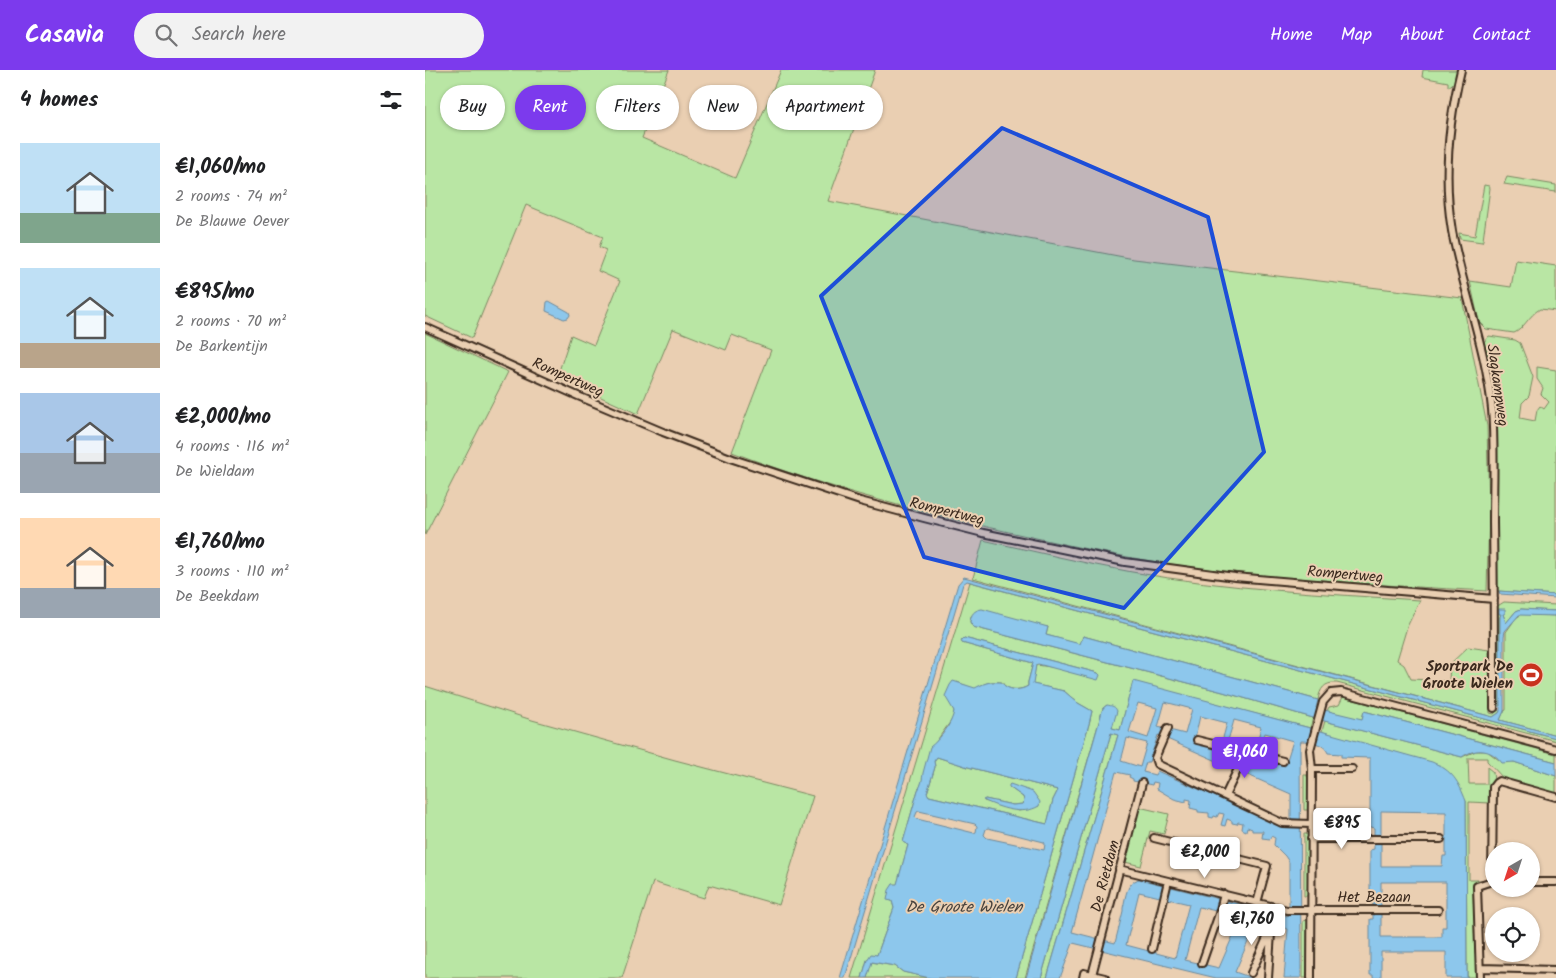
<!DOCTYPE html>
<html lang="en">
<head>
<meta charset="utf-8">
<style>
	:root { --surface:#fff; --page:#f2f2f2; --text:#202124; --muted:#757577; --accent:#7c3aed }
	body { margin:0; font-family:Kalam,sans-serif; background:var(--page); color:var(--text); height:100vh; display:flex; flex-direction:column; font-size:19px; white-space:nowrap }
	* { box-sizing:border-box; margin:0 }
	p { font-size:16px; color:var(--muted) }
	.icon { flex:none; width:28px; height:28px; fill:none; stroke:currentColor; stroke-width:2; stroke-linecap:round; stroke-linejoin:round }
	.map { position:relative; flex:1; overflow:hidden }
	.panel { display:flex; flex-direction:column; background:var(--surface); width:425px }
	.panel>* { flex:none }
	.guide { position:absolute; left:15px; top:15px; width:475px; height:45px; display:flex; gap:10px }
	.needle { width:32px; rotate:219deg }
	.fabs { position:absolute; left:1060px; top:772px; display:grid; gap:10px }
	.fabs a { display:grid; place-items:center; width:55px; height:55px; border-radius:50%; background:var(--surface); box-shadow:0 1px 4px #0004; font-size:25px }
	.price { position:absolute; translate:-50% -42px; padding:0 11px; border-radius:5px; background:#fff; color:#222; font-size:16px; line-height:32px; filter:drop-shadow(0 1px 2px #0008) }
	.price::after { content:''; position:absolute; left:50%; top:30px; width:15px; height:11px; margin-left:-8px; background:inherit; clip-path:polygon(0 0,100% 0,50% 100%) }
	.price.on { background:var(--accent); color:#fff }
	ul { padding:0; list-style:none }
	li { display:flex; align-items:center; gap:15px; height:125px; padding:0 20px }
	li span { display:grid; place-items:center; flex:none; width:140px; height:100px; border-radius:0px; color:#555 }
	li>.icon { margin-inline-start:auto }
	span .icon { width:60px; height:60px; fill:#fffc; stroke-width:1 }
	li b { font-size:21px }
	h2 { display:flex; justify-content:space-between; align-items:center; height:60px; padding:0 20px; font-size:21px }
	.chip { padding:0 18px; border-radius:22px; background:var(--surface); box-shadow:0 1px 4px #0004; font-size:18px; line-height:45px }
	.chip.on { background:var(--accent); color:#fff }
	header { display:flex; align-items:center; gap:30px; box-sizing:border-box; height:70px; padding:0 25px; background:var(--accent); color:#fff }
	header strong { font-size:24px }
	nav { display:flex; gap:28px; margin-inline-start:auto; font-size:18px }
	.search { width:350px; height:45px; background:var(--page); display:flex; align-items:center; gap:12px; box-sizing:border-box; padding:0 18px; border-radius:28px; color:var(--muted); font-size:19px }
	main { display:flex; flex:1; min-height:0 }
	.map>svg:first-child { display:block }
</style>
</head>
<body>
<header>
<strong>Casavia</strong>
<div class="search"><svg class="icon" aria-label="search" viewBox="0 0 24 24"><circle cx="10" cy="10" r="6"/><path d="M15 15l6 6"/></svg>Search here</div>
<nav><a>Home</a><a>Map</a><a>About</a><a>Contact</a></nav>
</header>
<main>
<section class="panel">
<h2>4 homes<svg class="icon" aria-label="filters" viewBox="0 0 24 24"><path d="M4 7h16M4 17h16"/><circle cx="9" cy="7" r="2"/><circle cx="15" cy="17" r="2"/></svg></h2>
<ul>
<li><span style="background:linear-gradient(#bfe0f5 70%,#7fa58c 0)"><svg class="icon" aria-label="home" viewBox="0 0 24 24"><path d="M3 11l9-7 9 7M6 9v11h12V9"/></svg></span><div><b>€1,060/mo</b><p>2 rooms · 74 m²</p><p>De Blauwe Oever</p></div></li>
<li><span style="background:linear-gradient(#bfe0f5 75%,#b9a48a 0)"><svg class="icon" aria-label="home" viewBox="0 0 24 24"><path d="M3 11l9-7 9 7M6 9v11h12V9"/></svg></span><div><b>€895/mo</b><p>2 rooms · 70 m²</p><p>De Barkentijn</p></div></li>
<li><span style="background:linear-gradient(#a9c7e8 60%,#9aa5b1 0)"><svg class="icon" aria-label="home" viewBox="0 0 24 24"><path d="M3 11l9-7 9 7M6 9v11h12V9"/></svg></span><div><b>€2,000/mo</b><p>4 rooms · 116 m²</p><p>De Wieldam</p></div></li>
<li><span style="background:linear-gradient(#ffd9b3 70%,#9aa5b1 0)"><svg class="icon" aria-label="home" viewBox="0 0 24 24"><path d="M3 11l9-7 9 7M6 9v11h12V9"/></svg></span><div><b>€1,760/mo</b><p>3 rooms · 110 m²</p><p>De Beekdam</p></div></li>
</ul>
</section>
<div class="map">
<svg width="1131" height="908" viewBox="0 0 1131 908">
	<rect width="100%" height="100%" fill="#eacfb2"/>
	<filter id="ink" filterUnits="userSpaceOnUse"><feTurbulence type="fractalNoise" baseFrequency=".02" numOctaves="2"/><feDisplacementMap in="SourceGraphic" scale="10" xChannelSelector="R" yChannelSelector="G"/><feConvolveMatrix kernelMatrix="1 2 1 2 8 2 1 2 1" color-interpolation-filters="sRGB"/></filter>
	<g filter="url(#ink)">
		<!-- green -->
		<path fill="#b9e6a4" stroke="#7a8861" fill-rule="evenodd" d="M 0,0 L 244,0 L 217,68 L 310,108 L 356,0 L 450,0 L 403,131 L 709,189 L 1037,228 L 1062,356 L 1064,440 L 1062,521 C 954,515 845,509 738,493 C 692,486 647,476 602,466 C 502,444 403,419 307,382 L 346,280 L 307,265 L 301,280 L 248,259 L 213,344 L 132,307 L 146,265 L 169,275 L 195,211 L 173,201 L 181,180 L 174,177 L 178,167 L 101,135 L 47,268 L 0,246 Z
			M 998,0 L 1034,0 L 1030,12 L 1023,17 L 1023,12 L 997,7 Z
			M 1082,107 L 1131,115 L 1131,122 L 1079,114 Z
			M 1059,115 L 1064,116 L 1065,118 L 1058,170 L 1057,172 L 1035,169 L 1034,163 L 1050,166 Z
			M 1091,190 L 1131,196 L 1131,241 L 1115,239 C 1104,245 1098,260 1089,263 L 1061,259 L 1054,252 L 1045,211 L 1086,217 Z
			M 0,263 L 83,302 L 0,465 Z
			M 1064,266 L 1090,270 L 1095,273 L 1108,307 L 1104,326 L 1097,333 L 1095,348 L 1110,351 L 1112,340 L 1115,336 L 1119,339 L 1124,332 L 1116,324 L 1118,318 L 1112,309 L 1112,297 L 1131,300 L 1131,525 L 1072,521 L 1071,516 L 1071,362 L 1058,273 Z
			M 558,470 C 608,481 657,493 707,502 C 802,519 899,524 995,530 L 982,557 L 972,590 L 979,595 L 986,609 L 1024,611 L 1025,594 L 1043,577 L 1064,580 L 1065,643 L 1069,644 L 1073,640 L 1075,641 L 1075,642 L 1068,647 L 548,508 Z
			M 545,512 L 1131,668 L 1131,671 L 912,613 C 899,612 895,619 893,630 L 658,566 L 656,575 L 621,565 L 623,557 L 546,546 L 545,552 L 548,557 L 798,622 L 888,648 L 885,658 L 708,612 L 695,660 L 687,658 L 682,635 L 678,638 L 600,908 L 591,908 L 664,654 L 667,641 L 653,633 L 639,621 L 607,614 L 611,595 L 673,603 L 539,568 L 537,573 L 608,593 L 603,612 L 603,616 C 596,620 587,621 580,616 C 576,612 579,612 573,612 C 564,611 558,614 550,619 L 532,612 L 525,631 L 529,641 L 528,648 C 520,660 509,672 504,686 C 500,695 499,712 493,720 L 478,772 L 483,775 L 472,815 L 468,814 L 467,831 L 469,838 L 452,885 L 442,890 L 437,908 L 426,908 Z
			M 1079,532 L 1131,535 L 1131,541 L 1096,539 L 1091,541 L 1081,553 L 1078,544 L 1076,544 L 1075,547 L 1075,636 L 1073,636 L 1071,633 L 1071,537 Z
			M 1097,544 L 1131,546 L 1131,665 L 1075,650 L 1079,641 L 1081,640 L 1081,562 L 1091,548 Z
			M 0,616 L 107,650 L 250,690 L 388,726 L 354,835 L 284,815 L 279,828 L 228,812 L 197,908 L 0,908 Z
			M 918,627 L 1131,684 L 1131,692 L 939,641 L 937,650 L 902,641 L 904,637 L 914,635 Z
			M 900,651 L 1037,687 L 1051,681 L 1062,681 L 1074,690 L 1089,692 L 1131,706 L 1131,726 L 1080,710 L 1062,691 L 1062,688 L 1043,688 L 1044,714 L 1062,714 L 1062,697 L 1068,702 L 1069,711 L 1066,713 L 1065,733 L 1044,732 L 1044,810 L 1058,810 L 1054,813 L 1052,907 L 1042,907 L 1041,731 L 897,661 Z
			M 686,663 L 693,665 L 622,908 L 616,908 Z
			M 512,687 L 543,697 L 633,720 L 628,730 L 622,754 L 504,726 L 502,723 L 510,697 L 509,691 ZM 584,717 L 614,736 L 594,741 L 559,731 L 560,729 L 588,735 L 598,734 L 599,730 L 598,727 Z
			M 879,705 L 882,705 L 884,716 L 884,740 L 879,740 Z
			M 714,737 L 744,744 L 739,764 L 725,761 L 716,796 L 700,792 Z
			M 879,764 L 883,764 L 884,826 L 879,826 Z
			M 883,850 L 883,908 L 878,908 L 878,851 Z
			M 446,892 L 470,896 L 478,902 L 505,908 L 442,908 Z"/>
		<!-- water -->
		<path fill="#8dc7ec" stroke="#6c889a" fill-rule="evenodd" d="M 124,231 L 144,242 L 145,245 L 143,248 L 139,249 L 121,241 L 122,232 Z
			M 539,507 L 1068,647 L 1074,643 L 1075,641 L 1075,547 L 1076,544 L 1074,544 L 1074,539 L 1080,539 L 1080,544 L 1078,544 L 1081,553 L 1091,541 L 1096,539 L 1131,541 L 1131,546 L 1094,545 L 1080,561 L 1079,566 L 1079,641 L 1075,650 L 1131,665 L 1131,668 L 542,511 L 538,514 L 420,908 L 415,908 L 533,514 Z
			M 1074,521 L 1131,525 L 1131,528 L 1075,524 Z
			M 557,539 L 623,557 L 621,565 L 655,574 L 658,566 L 893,630 L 891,638 L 937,649 L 939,641 L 1131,692 L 1131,706 L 1089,692 L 1077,693 C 1067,679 1051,677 1037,687 L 888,648 L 798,622 L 548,557 L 545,552 C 546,544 549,540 557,539 Z
			M 539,568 L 673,603 L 675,605 L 673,610 L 613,594 L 611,595 L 608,614 L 639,621 L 653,633 L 667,641 L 664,654 L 591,908 L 505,908 L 478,902 L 470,896 L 447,892 L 442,908 L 437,908 L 442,890 L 446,884 L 452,885 L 469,838 L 467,831 L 462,830 L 464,820 L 468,814 L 472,814 L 483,775 L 478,772 L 493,720 C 497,714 497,710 498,703 C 500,694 503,686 505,677 C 515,669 527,654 529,641 L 520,626 L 525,615 L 528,611 L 550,618 C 558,614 564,611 573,612 C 579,612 576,613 580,616 C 587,621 597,620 603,616 L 603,612 L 608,593 L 537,573 L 536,571 ZM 512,687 L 543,697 L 633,720 L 628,730 L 622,754 L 504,726 L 502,723 L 510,697 L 509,691 ZM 494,741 L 550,754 L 552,756 L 551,762 L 549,763 L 492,749 L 490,747 L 492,742 ZM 563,758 L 619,772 L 620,774 L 619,780 L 562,768 L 559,765 L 561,759 Z
			M 708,611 L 885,658 L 1007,692 C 1028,701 1033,711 1041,731 L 1042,908 L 1021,908 L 1021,882 L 956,882 L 956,908 L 948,908 L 948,905 L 945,905 L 945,849 L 948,849 L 948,831 L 945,831 L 945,780 L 949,779 L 949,758 L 945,757 L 945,688 L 916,687 L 916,684 L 903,683 C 900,674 886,671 876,671 L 875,675 L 876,908 L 859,908 L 863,859 L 832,851 L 810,902 L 827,908 L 791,908 L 648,873 L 635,908 L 622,908 L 693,665 L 686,663 L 616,908 L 601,908 L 678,638 L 682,635 C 687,636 690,636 692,641 L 687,658 L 695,660 ZM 740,632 L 767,639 L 760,664 L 733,657 ZM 713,633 L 732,638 L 723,668 L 704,662 ZM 775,646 L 802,653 L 795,679 L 769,672 ZM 809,650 L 836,657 L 830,681 L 820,699 L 818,699 L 816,702 L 866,724 L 866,756 L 858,756 L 732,701 L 730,705 L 718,702 L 721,692 L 724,692 L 733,665 L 810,699 L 811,696 L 807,693 C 808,687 803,684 802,678 C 802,670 807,659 809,650 ZM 840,663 L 868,671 L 860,696 L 834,689 ZM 702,668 L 722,673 L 715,697 L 696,691 ZM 691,702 L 705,705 L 704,707 L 708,709 L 708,711 L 727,715 L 728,712 L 733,713 L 732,719 L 749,729 L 761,732 L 761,729 L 766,730 L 765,738 L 773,740 L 773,742 L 784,743 L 784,747 L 788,748 L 789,746 L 792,747 L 794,743 L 799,744 L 796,755 L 800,756 L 802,749 L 807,751 L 807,753 L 812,754 L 813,752 L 818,753 L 817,759 L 821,761 L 822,757 L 827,759 L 827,761 L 838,761 L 837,768 L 845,769 L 846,766 L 850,768 L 849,775 L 860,786 L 864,792 L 864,844 L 862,846 L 714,809 C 701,813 701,826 698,838 L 698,841 L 690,873 L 647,862 ZM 956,741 L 1021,742 L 1021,786 L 1018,786 L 1017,796 L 956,796 ZM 956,812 L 1021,812 L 1021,857 L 1017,857 L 1017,867 L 956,867 ZM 714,822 L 764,834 L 750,888 L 701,875 ZM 774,837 L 816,847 L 794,898 L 760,890 Z
			M 585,714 L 608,722 L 615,732 L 614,736 C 597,746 575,738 558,730 L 560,729 L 588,735 L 598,734 L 599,730 L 598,727 L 584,717 L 584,715 Z"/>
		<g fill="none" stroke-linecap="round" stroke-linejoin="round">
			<defs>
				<path id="minor" d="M 1036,0 C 1023,54 1018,107 1027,161 C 1038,221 1061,278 1067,339 C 1070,377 1068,415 1068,453 C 1069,515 1069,576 1069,638
					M 0,257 L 153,326 L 238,362 L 308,389 L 435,431 L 499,448 L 558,463 L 700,492 L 810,507 L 1069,529
					M 743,658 L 730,688 L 732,694 L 857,753 L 886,754
					M 772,670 L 858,691
					M 887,699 L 927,699
					M 800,726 L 821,682
					M 729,768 L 842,796 L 832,833
					M 886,769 L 1016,769
					M 694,799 L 862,840 L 1013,840
					M 1106,812 L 1131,812
					M 727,879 L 743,811
					M 777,893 L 794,844 L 799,824
					M 1055,898 L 1131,900
					M 826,903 L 847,857 L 852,837
					M 667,905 L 717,713
					M 658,908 L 659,903 L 680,908
					M 843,908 L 846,863
					M 886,908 L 887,699 L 885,680 L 898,632 L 906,623 L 916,622 L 1131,679
					M 1055,908 L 1052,816 L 1067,811 L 1068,717 L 1071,713 L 1074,711 L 1131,727"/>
			</defs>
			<!-- minor casing -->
			<use href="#minor" stroke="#3b2a1e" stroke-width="10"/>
			<!-- minor -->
			<use href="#minor" stroke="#eacfb2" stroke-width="6"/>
		</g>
	</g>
	<!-- marked area -->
	<path fill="#1d4ed8" fill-opacity="0.2" stroke="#1d4ed8" stroke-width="4" stroke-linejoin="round" d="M 577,58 L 783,147 L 839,382 L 699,538 L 499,487 L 396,226 Z"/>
	<!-- icons -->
	<defs>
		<symbol id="stadium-disc" viewBox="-11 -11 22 22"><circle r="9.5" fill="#c8321e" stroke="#eacfb2"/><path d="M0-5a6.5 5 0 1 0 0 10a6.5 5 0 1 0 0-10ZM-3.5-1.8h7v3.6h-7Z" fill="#fff"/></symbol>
	</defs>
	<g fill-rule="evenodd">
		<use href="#stadium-disc" x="1092" y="591" width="28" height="28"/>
	</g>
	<g text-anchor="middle" stroke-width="4" stroke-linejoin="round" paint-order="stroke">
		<!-- street labels -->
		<g font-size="15" fill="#3b2a1e" stroke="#eacfb2">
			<text transform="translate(143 307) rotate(24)" y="5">Rompertweg</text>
			<text transform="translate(1073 315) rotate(82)" y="5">Slagkampweg</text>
			<text transform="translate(522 441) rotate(14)" y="5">Rompertweg</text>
			<text transform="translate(920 504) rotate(5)" y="5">Rompertweg</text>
			<text transform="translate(680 806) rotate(-75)" y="5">De Rietdam</text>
			<text x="949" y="832">Het Bezaan</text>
		</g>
		<!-- poi labels -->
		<g font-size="15" font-weight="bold" fill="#3b2a1e" stroke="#eacfb2" text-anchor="end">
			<text x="1088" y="601">Sportpark De<tspan x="1088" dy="17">Groote Wielen</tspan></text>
		</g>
		<!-- water labels -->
		<g font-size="16" font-style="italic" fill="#47423d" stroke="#eacfb2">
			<text x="539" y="842">De Groote Wielen</text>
		</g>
	</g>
</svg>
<div class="fabs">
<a><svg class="needle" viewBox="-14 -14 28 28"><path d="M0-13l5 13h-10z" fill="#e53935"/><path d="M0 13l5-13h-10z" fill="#757577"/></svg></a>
<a><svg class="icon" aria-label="locate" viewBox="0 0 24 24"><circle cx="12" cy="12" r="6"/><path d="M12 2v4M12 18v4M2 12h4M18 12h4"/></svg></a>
</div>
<b class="price on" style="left:820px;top:709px">€1,060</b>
<b class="price" style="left:917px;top:780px">€895</b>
<b class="price" style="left:780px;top:809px">€2,000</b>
<b class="price" style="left:827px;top:876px">€1,760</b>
<div class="guide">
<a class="chip">Buy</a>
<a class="chip on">Rent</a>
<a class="chip">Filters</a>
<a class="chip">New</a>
<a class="chip">Apartment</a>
</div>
</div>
</main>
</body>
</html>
